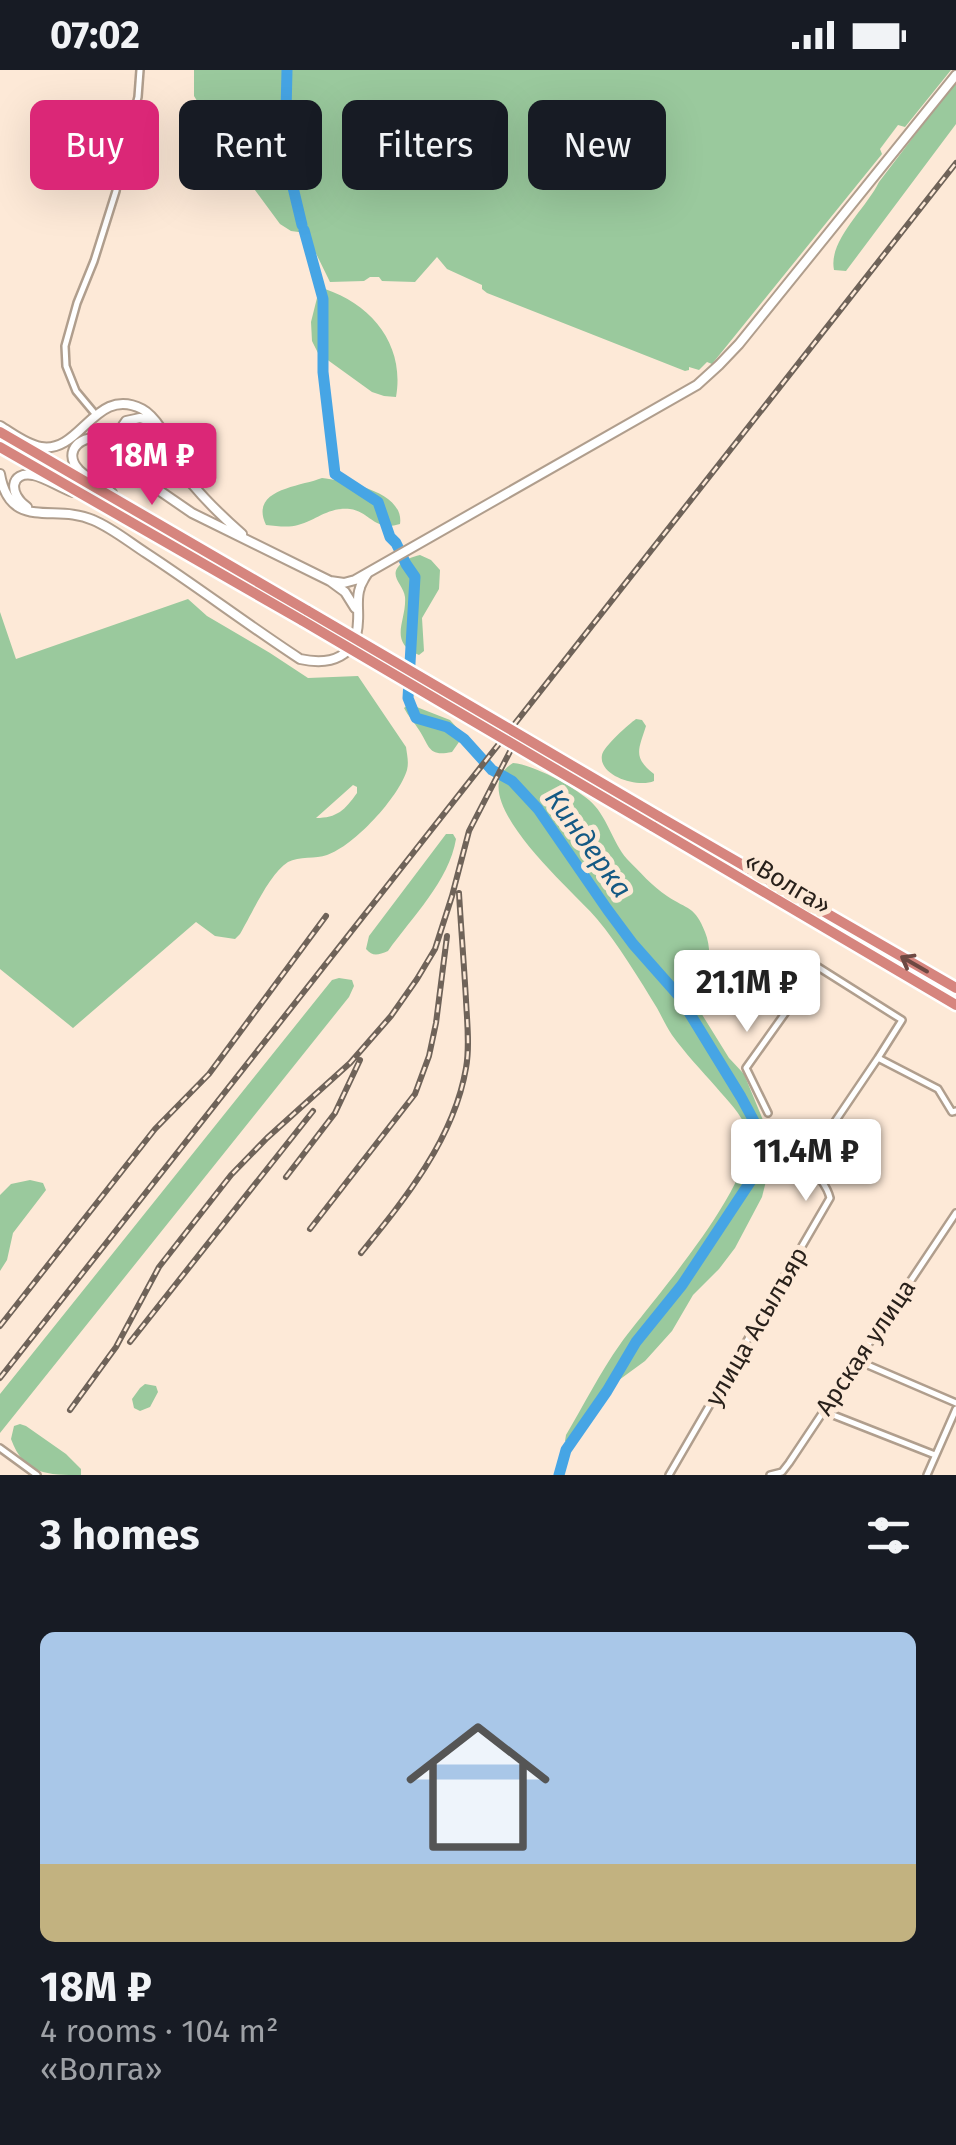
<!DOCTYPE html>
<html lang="en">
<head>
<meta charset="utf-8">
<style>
	:root { --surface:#171b24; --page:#20242c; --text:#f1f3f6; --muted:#9ea1a6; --line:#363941; --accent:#db2777 }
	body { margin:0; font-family:"Fira Sans",sans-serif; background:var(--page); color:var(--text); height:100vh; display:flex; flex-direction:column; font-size:38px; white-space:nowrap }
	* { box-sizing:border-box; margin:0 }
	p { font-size:32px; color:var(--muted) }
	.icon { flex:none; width:55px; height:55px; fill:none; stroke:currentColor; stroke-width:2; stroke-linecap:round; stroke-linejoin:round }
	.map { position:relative; height:1405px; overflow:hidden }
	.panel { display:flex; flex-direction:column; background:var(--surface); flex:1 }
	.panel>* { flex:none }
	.guide { position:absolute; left:30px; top:30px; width:898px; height:90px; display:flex; gap:20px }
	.price { position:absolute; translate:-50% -85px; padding:0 22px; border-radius:10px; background:#fff; color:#222; font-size:32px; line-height:65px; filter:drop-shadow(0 2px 5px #0008) }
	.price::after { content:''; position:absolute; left:50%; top:60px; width:30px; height:22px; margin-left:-15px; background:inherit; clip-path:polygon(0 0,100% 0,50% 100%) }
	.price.on { background:var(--accent); color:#fff }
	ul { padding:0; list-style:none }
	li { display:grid; align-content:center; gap:20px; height:530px; padding:0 40px }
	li+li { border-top:2px solid var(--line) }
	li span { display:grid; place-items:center; height:310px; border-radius:15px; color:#555 }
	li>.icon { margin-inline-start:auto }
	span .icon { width:180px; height:180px; fill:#fffc; stroke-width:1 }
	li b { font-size:42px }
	h2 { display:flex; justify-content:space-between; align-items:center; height:120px; padding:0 40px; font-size:42px }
	.chip { padding:0 35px; border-radius:15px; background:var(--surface); box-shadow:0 10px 40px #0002; font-size:35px; line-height:90px }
	.chip.on { background:var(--accent); color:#fff }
	.status { display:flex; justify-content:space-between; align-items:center; height:70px; padding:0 50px; background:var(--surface); direction:ltr }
	.status svg { height:28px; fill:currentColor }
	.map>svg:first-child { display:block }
</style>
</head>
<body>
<div class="status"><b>07:02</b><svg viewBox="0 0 49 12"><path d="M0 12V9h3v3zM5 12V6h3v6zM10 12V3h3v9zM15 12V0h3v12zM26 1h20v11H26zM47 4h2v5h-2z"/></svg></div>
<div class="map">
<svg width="956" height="1405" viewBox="0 0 956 1405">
	<rect width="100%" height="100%" fill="#fde9d7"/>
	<!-- green -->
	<path fill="#9ac99d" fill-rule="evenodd" d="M 194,0 L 951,0 L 905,57 L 898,55 L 880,79 L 882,84 L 712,294 L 707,292 L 699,300 L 689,297 L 689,300 L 685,301 L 487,223 L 482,219 L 482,215 L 447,199 L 437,187 L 415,212 L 382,211 L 379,207 L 370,207 L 364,211 L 330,212 L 306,163 L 291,161 L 280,154 L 235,93 L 194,26 Z
		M 956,11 L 956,54 L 846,201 L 834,200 C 828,170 866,139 879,112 Z
		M 325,219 C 373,235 405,276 396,327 L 384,326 L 372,322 L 318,283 L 312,271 L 311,252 L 319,220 Z
		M 322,408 C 346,411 405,422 400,454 C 374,462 371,442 350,439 C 328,437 317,450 298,455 C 288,458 277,456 266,455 C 249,419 299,417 322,408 Z
		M 420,485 L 431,490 L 440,500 L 439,519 L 422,548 L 424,581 L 419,585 C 387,572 407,551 405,527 C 404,516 390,507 398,497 C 403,490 412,487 420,485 Z
		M 188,529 L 207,546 L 270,583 L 308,608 L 358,606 L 406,677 C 407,685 409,692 407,700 C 399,727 354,776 327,785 C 316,789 299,786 288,792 C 269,804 252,844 240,864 L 235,869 L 215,866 L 196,852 L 73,958 L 0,899 L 0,542 L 16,589 ZM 353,715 L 357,717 L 357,723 C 345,740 337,748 316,748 Z
		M 409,634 L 450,650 L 458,659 L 459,672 L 452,682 C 428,687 430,677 419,660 C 414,652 408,646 404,638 Z
		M 636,649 L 642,650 L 646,656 C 639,679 632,687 654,704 L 654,711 C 638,718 598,706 602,685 C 604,676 629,654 636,649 Z
		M 513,693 C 535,695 572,716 589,730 C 607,745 612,772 627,789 C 639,801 653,817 667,826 C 688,840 695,836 705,862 C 715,886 705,914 698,938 L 729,988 L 744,1004 L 763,1050 L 768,1103 L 762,1127 L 735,1178 L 719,1199 L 693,1225 L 672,1261 L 645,1291 L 619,1310 L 579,1369 L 571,1372 L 565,1371 L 566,1365 C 584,1335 600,1302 621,1273 C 650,1233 761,1109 747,1061 C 742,1044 727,1030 716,1017 C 701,1000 685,983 672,965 C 666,956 662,947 657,938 C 640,910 618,874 597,849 C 576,823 458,725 513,693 Z
		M 446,764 L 453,764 L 456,769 C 449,811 412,847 388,881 C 378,885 373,887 366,879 L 369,866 Z
		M 339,908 L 352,910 L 354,916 L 349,927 L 0,1363 L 0,1324 L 332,910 Z
		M 30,1110 L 43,1113 L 46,1120 L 13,1163 L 7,1190 L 0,1201 L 0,1125 L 11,1114 Z
		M 145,1314 L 156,1316 L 158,1322 L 150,1337 L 140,1341 L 134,1338 L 132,1329 L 140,1318 Z
		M 20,1354 L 26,1356 L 66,1384 L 81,1399 L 81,1405 C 48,1405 24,1405 11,1369 L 14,1356 Z"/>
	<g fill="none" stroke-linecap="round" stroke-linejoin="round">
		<!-- river -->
		<path stroke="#46a5e5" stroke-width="11" d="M 287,0 L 285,84 L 302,155
			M 304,160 L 323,229 L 323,302 L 335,404 L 378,432 L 390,467 L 396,473 L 406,494 L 415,507 L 408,628 L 416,648 L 447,657 L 464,669 L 492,700 L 512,711 L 538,739 L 607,839 L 633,874 L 679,926 L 741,1027 L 755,1053 L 759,1080 L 758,1100 L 682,1215 L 636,1272 L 607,1321 L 566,1380 L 559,1405"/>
		<defs>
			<path id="street" d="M 96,345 L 76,321 L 66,296 L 65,276 L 77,233 L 94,191 L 116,121 L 121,92 L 138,27 L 140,0
				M 768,1043 L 746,998 L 818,897 L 902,950 L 878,988
				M 856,1290 L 956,1333
				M 823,1341 L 935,1385
				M 0,1378 L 37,1405
				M 669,1405 L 830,1128 C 826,1111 814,1107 811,1087 L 878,988 L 938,1019 L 952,1042 L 956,1041
				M 770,1405 L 782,1402 L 789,1393 L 956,1143
				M 927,1405 L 956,1339"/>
			<path id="secondary" d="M 0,356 C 12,363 27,375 41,377 C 81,384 95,315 142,339 C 164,351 177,394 193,415 C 208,433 225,449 242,464
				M 124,383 C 118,372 118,361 126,351 L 140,348 L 152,351
				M 0,404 C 10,462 55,433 93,450 C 112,458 129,472 146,483 C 198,517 248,555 300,589 C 331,596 357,587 358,551 C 359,540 356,528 360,518 C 360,516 366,505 368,503
				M 112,423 C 102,415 88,409 79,400 C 61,381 83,362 104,370 L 160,421 L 192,443 L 330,511 L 345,522 L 355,538
				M 27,437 C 8,424 10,401 33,405 C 47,408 60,418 73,422
				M 330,511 L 344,513 L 355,510 L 697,315 L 719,295 L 739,274 L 956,5"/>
			<path id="highway" d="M 0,362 L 308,541
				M 0,377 L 303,551
				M 658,746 L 956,918
				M 652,756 L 956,935"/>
		</defs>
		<!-- street casing -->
		<use href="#street" stroke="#b09e8d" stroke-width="10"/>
		<!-- secondary casing -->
		<use href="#secondary" stroke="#b09e8d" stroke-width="12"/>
		<!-- highway casing -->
		<use href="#highway" stroke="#fff" stroke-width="15"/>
		<!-- street -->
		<use href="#street" stroke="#fff" stroke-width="5"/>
		<!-- secondary -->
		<use href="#secondary" stroke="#fff" stroke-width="8"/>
		<!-- highway -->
		<use href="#highway" stroke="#d6857e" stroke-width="10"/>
		<defs>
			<path id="rail" d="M 286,1107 L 335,1043 L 360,990
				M 310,1159 L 415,1024 L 429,986 L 436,953 L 447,866
				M 361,1183 C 405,1129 454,1069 466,998 C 470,976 467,952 466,930 C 464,894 461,858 459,823
				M 0,1256 L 155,1059 L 209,1004 L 326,846
				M 130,1272 L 313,1041
				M 0,1308 L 956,93
				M 70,1340 L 116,1277 L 159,1197 L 231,1105 L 267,1068 L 350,993 L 391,946 L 417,909 L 435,879 L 452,826 L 469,761 L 519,664"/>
		</defs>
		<!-- rail casing -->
		<use href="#rail" stroke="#6f6359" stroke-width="6"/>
		<!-- rail -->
		<use href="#rail" stroke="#fde9d7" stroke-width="2.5" stroke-dasharray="8" stroke-linecap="butt"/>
		<defs>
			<path id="highway-bridge" d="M 308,541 L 658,746
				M 303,551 L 652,756"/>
		</defs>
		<!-- highway-bridge casing -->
		<use href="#highway-bridge" stroke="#fff" stroke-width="15" stroke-linecap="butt"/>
		<!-- highway-bridge -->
		<use href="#highway-bridge" stroke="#d6857e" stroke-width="10"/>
	</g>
	<!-- one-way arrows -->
	<defs><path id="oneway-shaft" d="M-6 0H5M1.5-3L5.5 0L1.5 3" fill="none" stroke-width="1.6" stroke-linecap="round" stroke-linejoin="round" transform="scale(2.5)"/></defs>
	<use stroke="#6e4943" href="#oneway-shaft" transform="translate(914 894) rotate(-150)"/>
	<g text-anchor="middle" stroke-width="10" stroke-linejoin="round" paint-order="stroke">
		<!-- street labels -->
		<g font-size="25" fill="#29211b" stroke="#fde9d7">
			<text transform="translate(788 813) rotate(31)" y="9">«Волга»</text>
			<text transform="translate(756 1256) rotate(-60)" y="9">улица Асылъяр</text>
			<text transform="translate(865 1277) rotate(-56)" y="9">Арская улица</text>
		</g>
		<!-- water labels -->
		<g font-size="28" font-style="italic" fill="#145984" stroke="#fde9d7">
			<text transform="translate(589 773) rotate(54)" y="10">Киндерка</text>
		</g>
	</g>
</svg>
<b class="price on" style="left:152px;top:438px">18M ₽</b>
<b class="price" style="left:747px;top:965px">21.1M ₽</b>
<b class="price" style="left:806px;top:1134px">11.4M ₽</b>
<div class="guide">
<a class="chip on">Buy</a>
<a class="chip">Rent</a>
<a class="chip">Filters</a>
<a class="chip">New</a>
</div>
</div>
<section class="panel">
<h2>3 homes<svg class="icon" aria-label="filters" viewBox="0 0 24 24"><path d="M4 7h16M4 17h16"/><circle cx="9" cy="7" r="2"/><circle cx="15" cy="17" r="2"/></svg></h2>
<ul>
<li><span style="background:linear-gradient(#a9c7e8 75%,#c2b280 0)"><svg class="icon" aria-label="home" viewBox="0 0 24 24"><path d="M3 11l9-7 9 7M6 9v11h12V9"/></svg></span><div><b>18M ₽</b><p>4 rooms · 104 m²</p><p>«Волга»</p></div></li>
</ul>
</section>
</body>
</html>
